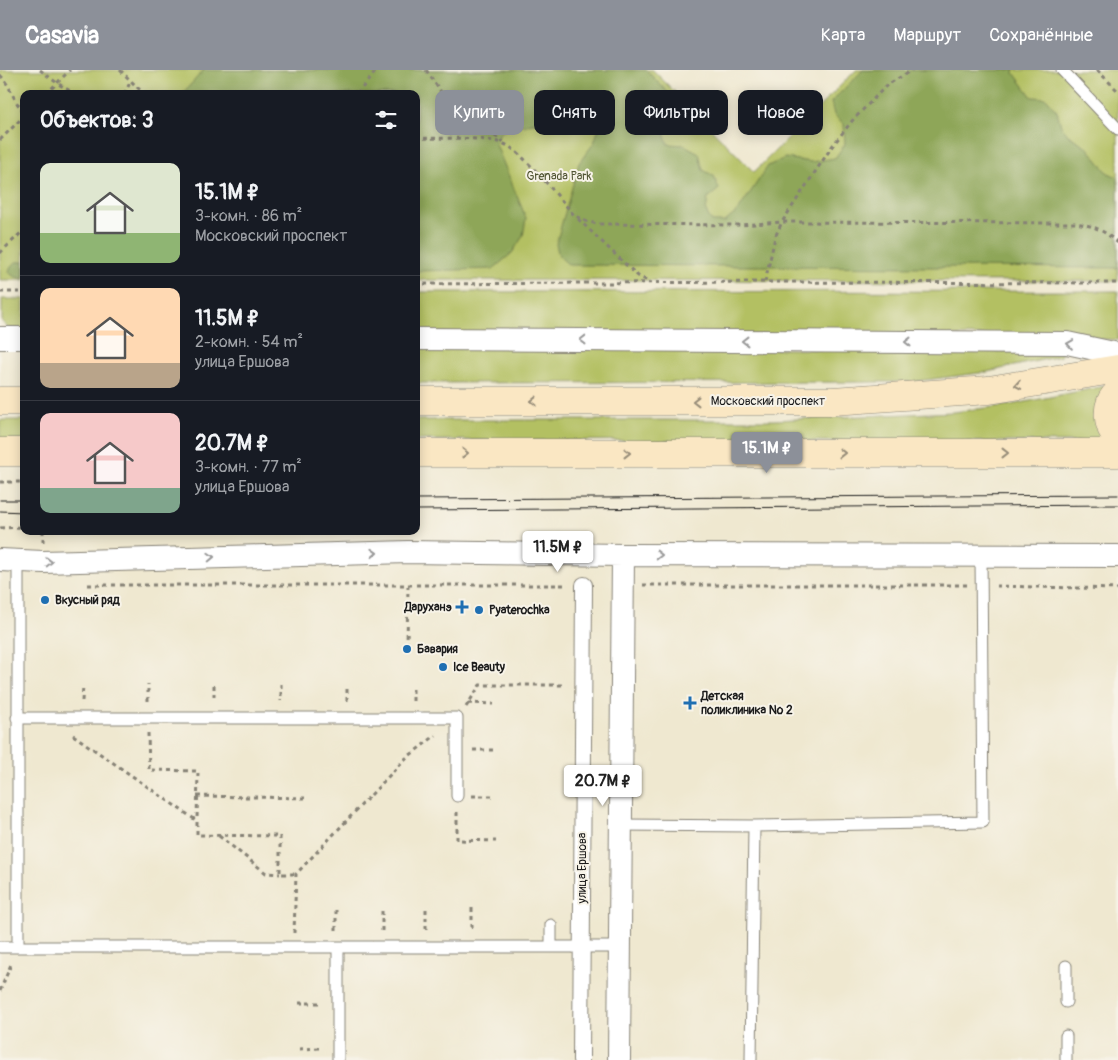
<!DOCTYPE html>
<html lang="ru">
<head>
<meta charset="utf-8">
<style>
	:root { --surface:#171b24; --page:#20242c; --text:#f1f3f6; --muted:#9ea1a6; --line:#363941; --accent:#8c9099 }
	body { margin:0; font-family:Pangolin,sans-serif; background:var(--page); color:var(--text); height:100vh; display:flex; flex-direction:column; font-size:19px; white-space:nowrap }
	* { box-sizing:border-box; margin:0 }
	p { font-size:16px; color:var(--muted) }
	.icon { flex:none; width:28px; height:28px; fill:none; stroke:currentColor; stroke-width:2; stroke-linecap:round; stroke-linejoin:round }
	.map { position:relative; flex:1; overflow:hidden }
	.sheet { position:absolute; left:20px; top:20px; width:400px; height:445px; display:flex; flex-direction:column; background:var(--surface); border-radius:10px; box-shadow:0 2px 12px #0003 }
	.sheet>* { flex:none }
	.hud { position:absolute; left:435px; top:20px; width:475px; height:45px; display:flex; gap:10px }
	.price { position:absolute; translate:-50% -42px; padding:0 11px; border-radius:5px; background:#fff; color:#222; font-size:16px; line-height:32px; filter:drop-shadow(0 1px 2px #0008) }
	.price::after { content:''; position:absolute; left:50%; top:30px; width:15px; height:11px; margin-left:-8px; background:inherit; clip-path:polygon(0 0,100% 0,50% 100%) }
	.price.active { background:var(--accent); color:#fff }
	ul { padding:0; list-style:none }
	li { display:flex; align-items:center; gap:15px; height:125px; padding:0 20px }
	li+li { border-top:1px solid var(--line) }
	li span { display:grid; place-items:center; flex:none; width:140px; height:100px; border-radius:10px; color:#555 }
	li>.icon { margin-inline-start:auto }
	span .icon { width:60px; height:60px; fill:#fffc; stroke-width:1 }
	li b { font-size:21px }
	h2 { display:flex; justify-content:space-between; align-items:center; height:60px; padding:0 20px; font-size:21px }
	.tag { padding:0 18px; border-radius:10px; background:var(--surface); box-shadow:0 2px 12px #0003; font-size:18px; line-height:45px }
	.tag.active { background:var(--accent); color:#fff }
	header { display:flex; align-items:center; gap:30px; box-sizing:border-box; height:70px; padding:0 25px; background:var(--accent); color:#fff }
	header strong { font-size:24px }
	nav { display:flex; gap:28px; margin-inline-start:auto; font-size:18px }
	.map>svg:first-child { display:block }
</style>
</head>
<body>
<header>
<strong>Casavia</strong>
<nav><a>Карта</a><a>Маршрут</a><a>Сохранённые</a></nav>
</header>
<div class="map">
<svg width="1118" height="990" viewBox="0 0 1118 990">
	<rect width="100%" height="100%" fill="#f7f3e8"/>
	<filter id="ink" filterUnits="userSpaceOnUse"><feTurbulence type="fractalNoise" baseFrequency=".02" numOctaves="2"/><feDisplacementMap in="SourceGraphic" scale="10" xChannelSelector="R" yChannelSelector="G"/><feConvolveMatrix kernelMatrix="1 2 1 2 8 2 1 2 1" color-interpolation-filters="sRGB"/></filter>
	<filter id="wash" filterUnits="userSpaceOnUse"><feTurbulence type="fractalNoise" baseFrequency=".0096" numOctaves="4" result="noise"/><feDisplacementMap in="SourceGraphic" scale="20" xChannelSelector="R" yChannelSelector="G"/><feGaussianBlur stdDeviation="1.12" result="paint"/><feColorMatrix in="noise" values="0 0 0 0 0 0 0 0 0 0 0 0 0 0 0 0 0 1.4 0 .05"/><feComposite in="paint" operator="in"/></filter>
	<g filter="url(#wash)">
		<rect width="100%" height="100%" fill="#efe8d0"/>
		<!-- green -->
		<path fill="#b3c062" stroke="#686e3f" d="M 0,0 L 653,0 L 754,102 L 856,0 L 1118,0 L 1118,211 L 416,210 L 416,24 L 24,24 L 24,210 L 0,210 Z
			M 1118,221 L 1118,270 L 1044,266 L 416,263 L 416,222 Z
			M 2,229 L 24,229 L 24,262 L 12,262 L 2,252 Z
			M 416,275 L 1063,282 L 1060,286 L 987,302 L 910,312 L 416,313 Z
			M 1105,316 L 1097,343 L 1104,372 L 416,370 L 416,350 L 774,350 L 954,342 L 1010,335 Z
			M 0,350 L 24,350 L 24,370 L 0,370 Z"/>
		<!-- forest -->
		<path fill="#8ea658" stroke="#55613a" d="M 204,0 L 646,0 L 676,31 L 675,53 L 664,63 L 668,74 L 684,75 L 699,83 L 703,100 L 714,106 L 719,119 L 708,128 L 706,142 L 712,152 L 725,152 L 738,141 L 768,96 L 785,88 L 811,92 L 835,88 L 845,74 L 844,54 L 834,45 L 831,32 L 863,0 L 1015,0 L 1014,3 L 1032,27 L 1046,28 L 1057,41 L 1061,56 L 1068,65 L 1087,77 L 1108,103 L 1118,107 L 1118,198 L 569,195 L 559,186 L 556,174 L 579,93 L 594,73 L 606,37 L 605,32 L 600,30 L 569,47 L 509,57 L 499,64 L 496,75 L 526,148 L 523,166 L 512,183 L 493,199 L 416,201 L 416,24 L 182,24 Z
			M 16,192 L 24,192 L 24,208 C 17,208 13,207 9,202 L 11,197 Z"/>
	</g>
	<g filter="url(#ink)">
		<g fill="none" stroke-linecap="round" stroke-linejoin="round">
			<defs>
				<path id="service" d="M 1062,0 L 1118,59
					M 17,648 L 457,648 L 457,726
					M 621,755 L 754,756 L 751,990
					M 754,756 L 983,752 L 981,485
					M 0,877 L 620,877
					M 18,877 L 18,491
					M 338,877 L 338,990
					M 551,877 L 551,855
					M 1066,932 L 1066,896
					M 1066,990 L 1066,966"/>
				<path id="pedestrian" d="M 581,990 L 584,515"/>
				<path id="minor" d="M 0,268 L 24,268
					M 416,269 L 1067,273 L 1118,284
					M 0,490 L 43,492 L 408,482 L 623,485 L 1118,486
					M 619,990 L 623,485"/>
				<path id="secondary" d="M 1118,323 C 1104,333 1107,357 1118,368
					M 0,331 L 24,331
					M 416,331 L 833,331 L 989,320 L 1118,299
					M 0,382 L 24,382
					M 416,383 L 1118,383"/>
			</defs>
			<!-- service casing -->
			<use href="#service" stroke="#868276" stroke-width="13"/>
			<!-- pedestrian casing -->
			<use href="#pedestrian" stroke="#868276" stroke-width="18"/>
			<!-- minor casing -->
			<use href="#minor" stroke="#868276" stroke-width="24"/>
			<!-- secondary casing -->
			<use href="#secondary" stroke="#868276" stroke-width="29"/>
			<!-- path -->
			<path stroke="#868276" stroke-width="3" stroke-dasharray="4 4" stroke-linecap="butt" d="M 40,0 L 57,13 L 75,24
				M 120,0 L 144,24
				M 426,0 L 443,25 L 462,42 L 503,72
				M 1097,0 L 1118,21
				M 0,5 C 11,16 13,31 24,42
				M 46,24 L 70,0
				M 124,24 L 131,11
				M 357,24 L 377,0
				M 416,68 C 438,69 486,66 504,74 C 520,79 561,130 574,145 L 585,151 L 598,154 L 740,155 L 782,152 L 1075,153 C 1095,156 1103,160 1118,173
				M 0,70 L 24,46
				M 578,149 L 638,206 L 650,212
				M 0,183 L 24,160
				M 765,212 L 775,167 L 782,152 L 833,75 L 852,51 L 887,15 L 912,0
				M 416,214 L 765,212 L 1118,213
				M 0,222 L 24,222
				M 0,412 L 24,412
				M 0,458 L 24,457
				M 43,472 L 43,461
				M 88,515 L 567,515
				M 643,515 L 967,515
				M 996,516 L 1118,519
				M 407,575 L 408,516
				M 281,614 L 281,631
				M 214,615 L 214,631
				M 82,631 L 83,615
				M 148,631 L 148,614
				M 347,631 L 347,615
				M 413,631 L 413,615
				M 468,633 L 494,634
				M 466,637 L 480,615 L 565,615
				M 148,663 L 149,700 L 198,701 L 197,751
				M 73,665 L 197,751 L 197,765 L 280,766 L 280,804 L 296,804
				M 473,680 L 494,680
				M 197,726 L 306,728
				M 472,726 L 495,726
				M 457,742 L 457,770 L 496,771
				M 219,766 L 266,803 L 280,804
				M 472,838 L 472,860
				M 426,839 L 426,861
				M 336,840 L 336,862
				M 382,861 L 382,839
				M 294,863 L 296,804 L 405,689 L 436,665
				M 0,921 L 12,892
				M 299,933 L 323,933
				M 299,979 L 321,978"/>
			<!-- service -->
			<use href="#service" stroke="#fff" stroke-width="11"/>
			<!-- pedestrian -->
			<use href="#pedestrian" stroke="#fff" stroke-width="16"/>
			<!-- minor -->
			<use href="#minor" stroke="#fff" stroke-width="22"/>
			<!-- secondary -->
			<use href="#secondary" stroke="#fae7c3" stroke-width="28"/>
			<!-- tram -->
			<path stroke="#1c1c1c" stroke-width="1" d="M 416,429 L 1118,425
				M 0,430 L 24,430
				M 416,440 L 1118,435
				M 0,441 L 24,442"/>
		</g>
		<!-- one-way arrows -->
		<defs><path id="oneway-chevron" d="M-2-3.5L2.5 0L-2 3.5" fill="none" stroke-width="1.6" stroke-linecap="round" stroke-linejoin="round" transform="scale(1.25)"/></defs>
		<g stroke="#999">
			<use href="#oneway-chevron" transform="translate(583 270) rotate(-180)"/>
			<use href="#oneway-chevron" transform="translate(745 271) rotate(-180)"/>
			<use href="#oneway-chevron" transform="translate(908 272) rotate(-180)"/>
			<use href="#oneway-chevron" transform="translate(1070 274) rotate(-172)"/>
			<use href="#oneway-chevron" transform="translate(374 483) rotate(-2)"/>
			<use href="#oneway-chevron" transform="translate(659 485)"/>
			<use href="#oneway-chevron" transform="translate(211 487) rotate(-2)"/>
			<use href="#oneway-chevron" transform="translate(49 492) rotate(-1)"/>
		</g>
		<g stroke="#968c78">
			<use href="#oneway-chevron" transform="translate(1018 315) rotate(170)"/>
			<use href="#oneway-chevron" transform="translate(534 331) rotate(180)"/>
			<use href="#oneway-chevron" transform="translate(696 331) rotate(180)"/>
			<use href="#oneway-chevron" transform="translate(465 383)"/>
			<use href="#oneway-chevron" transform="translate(627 383)"/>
			<use href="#oneway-chevron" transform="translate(842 383)"/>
			<use href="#oneway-chevron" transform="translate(1005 383)"/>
		</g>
	</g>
	<!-- markers -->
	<g fill="#1f6fb2" stroke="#f7f3e8" stroke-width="2">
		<circle cx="45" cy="530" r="5"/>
		<path d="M459.5 529.5h5v5h5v5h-5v5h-5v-5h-5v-5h5z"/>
		<circle cx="479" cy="540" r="5"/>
		<circle cx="407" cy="579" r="5"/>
		<circle cx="443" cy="597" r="5"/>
		<path d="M687.5 625.5h5v5h5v5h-5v5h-5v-5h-5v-5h5z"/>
	</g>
	<g text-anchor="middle" stroke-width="4" stroke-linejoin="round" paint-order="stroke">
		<!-- park labels -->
		<g font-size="12" fill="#515534" stroke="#f7f3e8">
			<text x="559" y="110">Grenada Park</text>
		</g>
		<!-- street labels -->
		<g font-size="12" fill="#1c1c1c" stroke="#f7f3e8">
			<text x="768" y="335">Московский проспект</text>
			<text transform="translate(582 798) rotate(-90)" y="4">улица Ершова</text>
		</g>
		<!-- poi labels -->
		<g font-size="12" font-weight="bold" fill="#1c1c1c" stroke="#f7f3e8" text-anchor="start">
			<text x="55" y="534">Вкусный ряд</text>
			<text x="452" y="541" text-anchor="end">Даруханэ</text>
			<text x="489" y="544">Pyaterochka</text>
			<text x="417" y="583">Бавария</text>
			<text x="453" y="601">Ice Beauty</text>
			<text x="701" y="630">Детская<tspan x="701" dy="14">поликлиника № 2</tspan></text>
		</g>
	</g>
</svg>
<b class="price active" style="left:767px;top:404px">15.1M ₽</b>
<b class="price" style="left:558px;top:503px">11.5M ₽</b>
<b class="price" style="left:603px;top:737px">20.7M ₽</b>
<div class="hud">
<a class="tag active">Купить</a>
<a class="tag">Снять</a>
<a class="tag">Фильтры</a>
<a class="tag">Новое</a>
</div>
<section class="sheet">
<h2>Объектов: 3<svg class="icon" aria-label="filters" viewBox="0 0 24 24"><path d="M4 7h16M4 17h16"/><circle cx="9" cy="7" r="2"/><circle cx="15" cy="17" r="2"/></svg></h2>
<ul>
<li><span style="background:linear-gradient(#dfe7d0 70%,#8fb573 0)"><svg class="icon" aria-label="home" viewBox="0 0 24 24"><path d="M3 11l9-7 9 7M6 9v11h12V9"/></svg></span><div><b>15.1M ₽</b><p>3-комн. · 86 m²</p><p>Московский проспект</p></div></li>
<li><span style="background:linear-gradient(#ffd9b3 75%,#b9a48a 0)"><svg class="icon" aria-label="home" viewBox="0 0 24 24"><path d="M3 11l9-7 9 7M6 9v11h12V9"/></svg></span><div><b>11.5M ₽</b><p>2-комн. · 54 m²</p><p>улица Ершова</p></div></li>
<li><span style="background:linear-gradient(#f6c9c9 75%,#7fa58c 0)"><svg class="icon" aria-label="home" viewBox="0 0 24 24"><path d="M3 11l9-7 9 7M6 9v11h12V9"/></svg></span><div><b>20.7M ₽</b><p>3-комн. · 77 m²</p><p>улица Ершова</p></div></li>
</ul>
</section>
</div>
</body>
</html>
